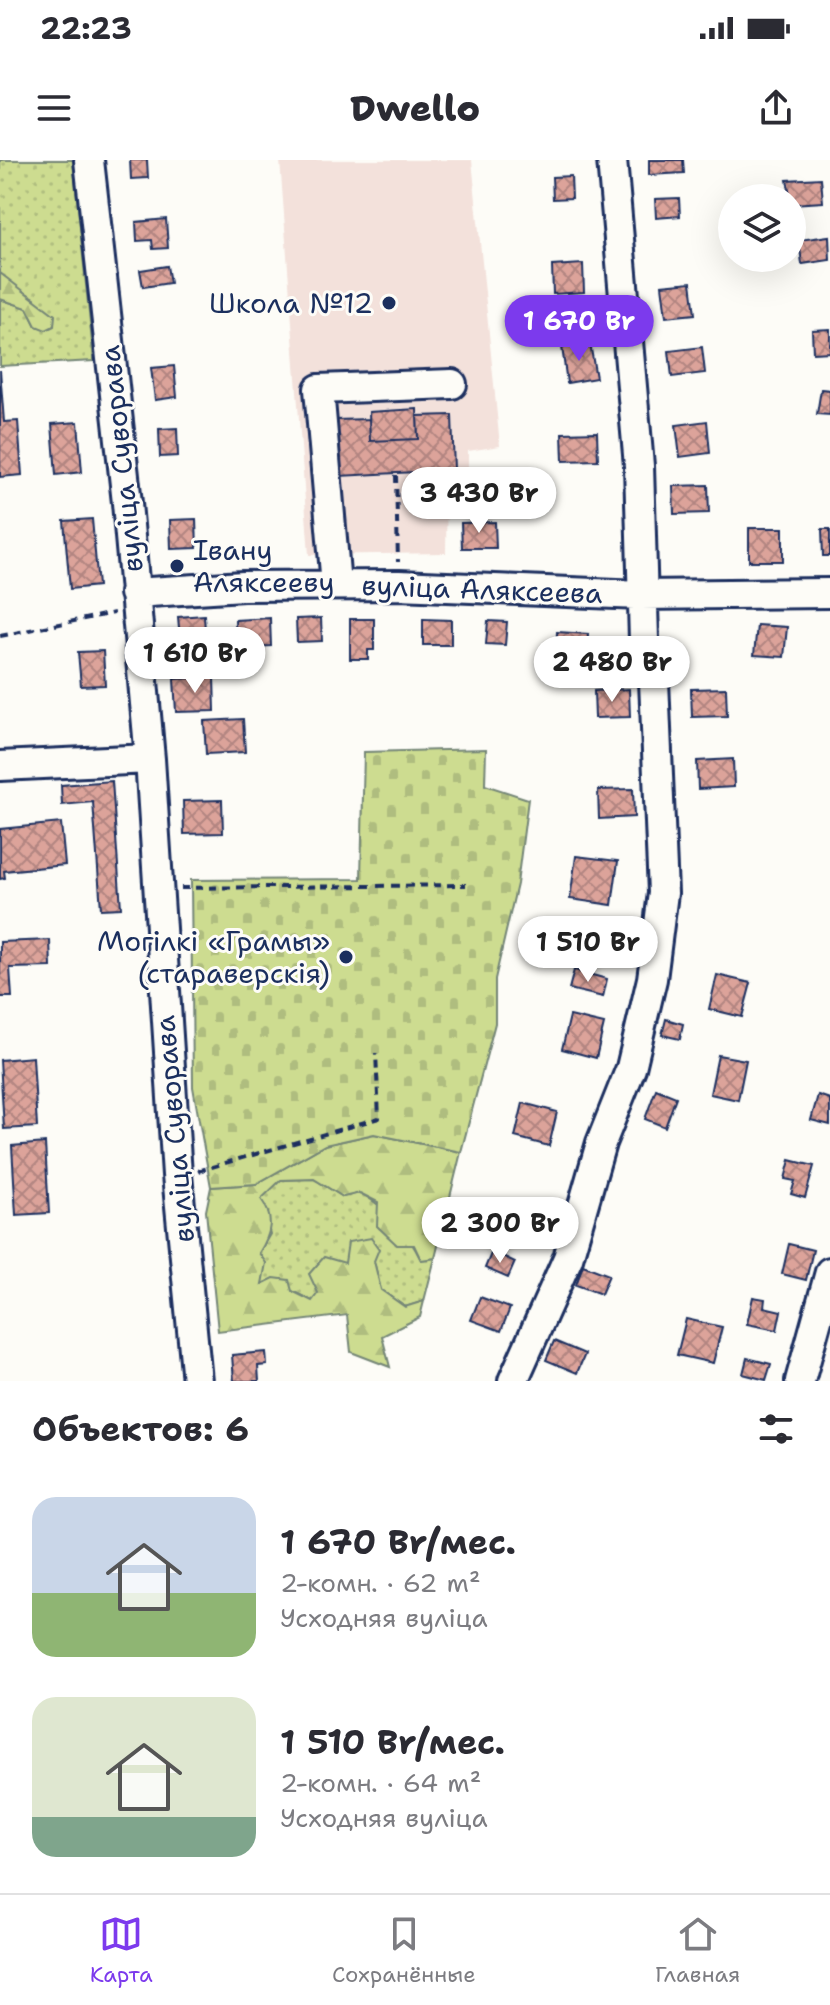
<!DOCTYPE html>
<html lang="ru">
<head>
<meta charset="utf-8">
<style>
	:root { --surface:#fff; --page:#f2f2f3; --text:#2b2b33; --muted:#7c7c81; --line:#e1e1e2; --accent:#7c3aed }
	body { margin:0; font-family:"Shantell Sans",sans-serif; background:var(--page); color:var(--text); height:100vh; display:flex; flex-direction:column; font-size:30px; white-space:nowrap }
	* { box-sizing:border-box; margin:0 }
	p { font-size:26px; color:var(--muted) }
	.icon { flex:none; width:44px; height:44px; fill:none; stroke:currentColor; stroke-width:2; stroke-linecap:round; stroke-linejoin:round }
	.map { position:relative; height:1221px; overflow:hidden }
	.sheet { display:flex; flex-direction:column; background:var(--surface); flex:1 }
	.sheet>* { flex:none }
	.controls { position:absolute; left:718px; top:24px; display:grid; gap:16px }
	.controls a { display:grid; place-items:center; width:88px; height:88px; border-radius:50%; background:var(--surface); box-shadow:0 8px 32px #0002; font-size:40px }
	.price { position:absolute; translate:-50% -68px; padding:0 18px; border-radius:28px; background:#fff; color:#222; font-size:26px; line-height:52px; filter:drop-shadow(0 2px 4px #0008) }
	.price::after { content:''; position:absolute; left:50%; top:48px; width:24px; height:18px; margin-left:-12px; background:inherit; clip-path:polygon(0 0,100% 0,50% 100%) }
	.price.on { background:var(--accent); color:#fff }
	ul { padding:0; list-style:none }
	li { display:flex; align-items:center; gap:24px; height:200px; padding:0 32px }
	li span { display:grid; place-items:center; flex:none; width:224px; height:160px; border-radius:24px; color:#555 }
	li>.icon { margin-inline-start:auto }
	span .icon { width:96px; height:96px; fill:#fffc; stroke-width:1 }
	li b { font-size:34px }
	h2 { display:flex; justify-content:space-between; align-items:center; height:96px; padding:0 32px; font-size:34px }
	.status { display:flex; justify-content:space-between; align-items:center; height:56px; padding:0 40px; background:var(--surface); direction:ltr }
	.status svg { height:22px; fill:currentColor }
	header { display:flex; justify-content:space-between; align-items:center; height:104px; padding:0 32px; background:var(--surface); font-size:36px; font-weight:800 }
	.tabs { display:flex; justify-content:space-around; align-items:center; height:112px; border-top:2px solid var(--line); background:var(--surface); font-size:22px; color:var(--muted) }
	.tabs a { display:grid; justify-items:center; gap:4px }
	.tabs .on { color:var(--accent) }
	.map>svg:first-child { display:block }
</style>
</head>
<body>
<div class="status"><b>22:23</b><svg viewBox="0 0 49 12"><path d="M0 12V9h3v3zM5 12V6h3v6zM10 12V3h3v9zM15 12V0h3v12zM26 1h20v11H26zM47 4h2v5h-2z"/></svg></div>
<header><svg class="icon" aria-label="menu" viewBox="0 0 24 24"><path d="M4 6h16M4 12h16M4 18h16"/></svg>Dwello<svg class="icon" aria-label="share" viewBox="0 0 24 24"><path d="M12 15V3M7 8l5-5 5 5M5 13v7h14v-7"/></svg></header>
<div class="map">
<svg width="830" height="1221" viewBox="0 0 830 1221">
	<defs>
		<pattern id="grass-dots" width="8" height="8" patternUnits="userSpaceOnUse" patternTransform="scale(2)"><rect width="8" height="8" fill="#cddc90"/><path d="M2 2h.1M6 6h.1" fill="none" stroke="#afbd7f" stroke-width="1.8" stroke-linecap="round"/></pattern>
		<pattern id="forest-firs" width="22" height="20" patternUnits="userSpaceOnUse" patternTransform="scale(2)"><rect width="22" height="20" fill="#cddc90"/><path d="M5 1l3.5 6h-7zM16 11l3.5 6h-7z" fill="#afbd7f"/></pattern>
		<pattern id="cemetery-stones" width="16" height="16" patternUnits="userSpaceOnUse" patternTransform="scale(2)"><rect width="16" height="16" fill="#cddc90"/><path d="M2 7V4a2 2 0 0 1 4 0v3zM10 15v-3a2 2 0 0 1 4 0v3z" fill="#afbd7f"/></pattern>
		<pattern id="building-cross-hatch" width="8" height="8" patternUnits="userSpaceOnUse" patternTransform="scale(2)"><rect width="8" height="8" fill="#dca39a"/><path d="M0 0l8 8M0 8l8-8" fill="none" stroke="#b28581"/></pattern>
	</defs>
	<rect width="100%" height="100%" fill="#fdfcf7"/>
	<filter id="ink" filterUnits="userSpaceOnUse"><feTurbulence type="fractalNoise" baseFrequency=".0125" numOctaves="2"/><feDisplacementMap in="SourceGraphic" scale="16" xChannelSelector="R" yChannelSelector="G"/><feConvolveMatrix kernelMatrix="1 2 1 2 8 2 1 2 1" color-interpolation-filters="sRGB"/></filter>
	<g filter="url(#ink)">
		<!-- built -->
		<path fill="#f3e1db" d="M 280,0 L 472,0 L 500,286 L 468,291 L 468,325 L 447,327 L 446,393 L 309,395 Z"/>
		<!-- grass -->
		<path fill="url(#grass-dots)" stroke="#748677" stroke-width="2" d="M 0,0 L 73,0 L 94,201 L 0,206 L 0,139 L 27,148 L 36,166 L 35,138 L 14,126 L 0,113 Z
			M 314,1019 L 343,1037 L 360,1033 C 386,1046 408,1073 421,1100 L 435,1098 L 424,1141 L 405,1147 L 381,1130 L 374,1101 L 345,1104 L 312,1141 L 292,1131 L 262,1125 L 259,1093 L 270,1074 L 261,1039 L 280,1020 Z"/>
		<!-- forest -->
		<path fill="url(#forest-firs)" stroke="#748677" stroke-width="2" d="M 0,113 L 55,155 L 54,166 L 46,170 L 36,166 L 27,148 L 0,139 Z
			M 374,974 L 461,992 L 435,1098 L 421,1100 L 414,1085 L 397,1085 L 377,1066 L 378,1042 L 360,1033 L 343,1037 L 314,1019 L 281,1020 L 261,1039 C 275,1058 271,1074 259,1093 L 266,1103 L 262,1124 L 274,1118 L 289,1120 L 292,1131 L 312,1141 L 318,1133 L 309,1114 L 324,1097 L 345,1103 L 348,1082 L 371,1078 L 379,1089 L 374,1101 L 381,1130 L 405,1147 L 424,1141 L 420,1157 L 382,1176 L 390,1207 L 351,1192 L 347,1155 L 218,1171 L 206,1051 L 211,1027 L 256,1024 L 325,985 Z"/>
		<!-- cemetery -->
		<path fill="url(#cemetery-stones)" stroke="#748677" stroke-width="2" d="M 486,589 L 485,625 L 528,639 L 517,724 L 495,819 L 495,863 L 461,992 L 374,974 L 325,985 L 256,1024 L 211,1027 L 193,927 L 191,720 L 361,719 L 364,592 Z"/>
		<!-- building -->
		<path fill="url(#building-cross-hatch)" stroke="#1b2f5e" stroke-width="2" d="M 130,0 L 147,0 L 148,18 L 131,19 Z
			M 649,0 L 683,0 L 684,13 L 649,15 Z
			M 571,16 L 572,38 L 553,39 L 552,17 Z
			M 821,18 L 823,42 L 792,44 L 787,20 Z
			M 679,38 L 680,56 L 656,58 L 655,39 Z
			M 166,59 L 168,88 L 153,89 L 152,80 L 137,81 L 136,62 Z
			M 829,76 L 830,100 L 802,104 L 799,80 Z
			M 583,104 L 584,132 L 553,134 L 552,106 Z
			M 167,106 L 170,123 L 143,127 L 140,110 Z
			M 691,122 L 695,154 L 666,157 L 662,125 Z
			M 830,169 L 830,192 L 813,193 L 812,170 Z
			M 590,183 L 596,218 L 567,223 L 562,187 Z
			M 702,187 L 705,213 L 672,217 L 669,191 Z
			M 174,206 L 177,237 L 155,240 L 151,208 Z
			M 0,210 L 4,262 L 18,261 L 22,315 L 0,317 Z
			M 821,229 L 830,230 L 830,255 L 817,254 Z
			M 417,249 L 418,279 L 370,281 L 369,252 Z
			M 452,255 L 454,310 L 339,316 L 336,260 L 369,259 L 370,281 L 418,279 L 417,256 Z
			M 707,261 L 710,293 L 680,297 L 676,265 Z
			M 78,262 L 82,312 L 56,315 L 52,264 Z
			M 177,268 L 178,296 L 160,297 L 159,269 Z
			M 597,272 L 598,300 L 563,301 L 562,273 Z
			M 708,325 L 709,353 L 674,354 L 673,326 Z
			M 92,359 L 98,426 L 70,429 L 64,361 Z
			M 196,359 L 197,388 L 171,389 L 170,360 Z
			M 495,362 L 496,388 L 462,388 L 461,363 Z
			M 749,368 L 783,368 L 783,401 L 749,401 Z
			M 822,369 L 830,369 L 830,396 L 823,396 Z
			M 204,455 L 206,487 L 181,489 L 178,457 Z
			M 270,458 L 271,486 L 236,488 L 235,460 Z
			M 321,458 L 322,481 L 297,482 L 296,459 Z
			M 350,459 L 374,459 L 374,490 L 368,490 L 368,499 L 350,499 Z
			M 423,459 L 451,460 L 451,485 L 423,485 Z
			M 488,461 L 507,462 L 505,485 L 486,484 Z
			M 757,465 L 787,467 L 784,497 L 754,495 Z
			M 557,472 L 588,474 L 585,514 L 555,512 Z
			M 103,491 L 105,525 L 81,526 L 78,492 Z
			M 214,517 L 215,551 L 176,552 L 174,519 Z
			M 726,528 L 727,556 L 692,557 L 691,529 Z
			M 629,529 L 630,557 L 595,558 L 594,531 Z
			M 243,559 L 245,592 L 206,594 L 204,561 Z
			M 733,599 L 734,627 L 698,629 L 697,601 Z
			M 112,621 L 121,748 L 101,749 L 93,642 L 62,645 L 61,625 Z
			M 633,629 L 634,657 L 599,659 L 598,630 Z
			M 222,640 L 223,673 L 184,674 L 183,641 Z
			M 61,663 L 65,705 L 4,711 L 5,718 L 0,719 L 0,669 Z
			M 576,696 L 618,701 L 612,745 L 570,739 Z
			M 573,762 L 607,770 L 603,789 L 569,780 Z
			M 50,780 L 51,807 L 10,808 L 12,837 L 0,837 L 0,782 Z
			M 574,810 L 607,819 L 603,837 L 569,829 Z
			M 717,815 L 751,823 L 742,857 L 709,849 Z
			M 570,856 L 604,864 L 596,898 L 562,889 Z
			M 666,859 L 683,864 L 680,879 L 662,875 Z
			M 718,895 L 746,900 L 738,940 L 710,934 Z
			M 33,897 L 37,967 L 4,969 L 0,900 Z
			M 656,929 L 676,937 L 665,967 L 645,959 Z
			M 818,935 L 830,939 L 830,965 L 811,960 Z
			M 523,943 L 557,952 L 549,986 L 515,977 Z
			M 45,983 L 49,1053 L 16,1055 L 12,986 Z
			M 790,1000 L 814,1006 L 805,1038 L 791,1034 L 795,1021 L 785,1019 Z
			M 789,1084 L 813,1090 L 806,1120 L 782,1114 Z
			M 492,1091 L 515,1102 L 508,1118 L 485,1108 Z
			M 583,1105 L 609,1115 L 601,1134 L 576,1125 Z
			M 480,1137 L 510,1148 L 501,1171 L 471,1160 Z
			M 753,1137 L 765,1139 L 764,1147 L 781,1151 L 777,1170 L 747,1164 Z
			M 686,1159 L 722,1167 L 713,1203 L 677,1195 Z
			M 554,1181 L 585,1194 L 577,1213 L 546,1200 Z
			M 266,1192 L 267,1205 L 258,1206 L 259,1221 L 234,1221 L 232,1195 Z
			M 747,1198 L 771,1204 L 766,1220 L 743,1214 Z"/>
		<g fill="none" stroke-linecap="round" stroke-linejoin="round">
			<defs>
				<path id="minor" d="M 89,0 L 127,343 L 150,599 L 177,1015 L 197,1221
					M 336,425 L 319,229 L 452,224
					M 134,433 L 243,426 L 399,425 L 641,435 L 830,433
					M 0,606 L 150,599
					M 513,1221 L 568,1098 L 601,983 L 631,908 L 652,819 L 663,733 L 654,521 L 644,480 L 639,306 L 612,0
					M 800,1221 L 830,1112"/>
			</defs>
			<!-- minor casing -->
			<use href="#minor" stroke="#1b2f5e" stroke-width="34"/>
			<!-- path -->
			<path stroke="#1b2f5e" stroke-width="4" stroke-dasharray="8 6" stroke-linecap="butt" d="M 396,315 L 398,402
				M 0,476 L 114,453
				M 181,728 L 466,725
				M 198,1011 L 379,958 L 376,893"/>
			<!-- minor -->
			<use href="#minor" stroke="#fdfcf7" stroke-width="28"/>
		</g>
	</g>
	<!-- markers -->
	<g fill="#1b2f5e" stroke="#fdfcf7" stroke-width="3">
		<circle cx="389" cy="143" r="8"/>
		<circle cx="177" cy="406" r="8"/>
		<circle cx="346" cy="797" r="8"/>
	</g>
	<g text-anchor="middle" stroke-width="6" stroke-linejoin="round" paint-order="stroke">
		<!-- poi labels -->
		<g font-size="28" fill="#1b2f5e" stroke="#fdfcf7" text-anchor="end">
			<text x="373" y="153">Школа №12</text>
			<text x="193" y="400" text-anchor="start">Івану<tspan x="193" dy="32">Аляксееву</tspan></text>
			<text x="330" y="791">Могілкі «Грамы»<tspan x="330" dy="32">(стараверскія)</tspan></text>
		</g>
		<!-- street labels -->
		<g font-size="28" fill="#1b2f5e" stroke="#fdfcf7">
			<text transform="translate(121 299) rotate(-96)" y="10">вуліца Суворава</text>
			<text transform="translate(482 429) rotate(2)" y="10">вуліца Аляксеева</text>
			<text transform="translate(174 969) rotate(-95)" y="10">вуліца Суворава</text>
		</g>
	</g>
</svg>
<div class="controls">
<a><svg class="icon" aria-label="layers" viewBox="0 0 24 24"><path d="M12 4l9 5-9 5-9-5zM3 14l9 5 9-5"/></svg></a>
</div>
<b class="price on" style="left:579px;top:203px">1 670 Br</b>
<b class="price" style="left:479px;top:375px">3 430 Br</b>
<b class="price" style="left:195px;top:535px">1 610 Br</b>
<b class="price" style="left:612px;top:544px">2 480 Br</b>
<b class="price" style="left:588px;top:824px">1 510 Br</b>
<b class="price" style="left:500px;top:1105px">2 300 Br</b>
</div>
<section class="sheet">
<h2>Объектов: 6<svg class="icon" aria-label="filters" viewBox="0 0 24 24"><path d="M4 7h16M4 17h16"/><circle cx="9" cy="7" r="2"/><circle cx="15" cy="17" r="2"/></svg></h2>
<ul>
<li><span style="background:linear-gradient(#c9d6e8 60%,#8fb573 0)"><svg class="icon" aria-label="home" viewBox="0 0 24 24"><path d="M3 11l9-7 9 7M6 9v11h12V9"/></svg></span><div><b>1 670 Br/мес.</b><p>2-комн. · 62 m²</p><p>Усходняя вуліца</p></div></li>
<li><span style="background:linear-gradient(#dfe7d0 75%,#7fa58c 0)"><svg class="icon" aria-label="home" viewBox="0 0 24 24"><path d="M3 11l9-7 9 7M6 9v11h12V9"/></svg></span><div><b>1 510 Br/мес.</b><p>2-комн. · 64 m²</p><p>Усходняя вуліца</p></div></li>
</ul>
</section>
<nav class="tabs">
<a class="on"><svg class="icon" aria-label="map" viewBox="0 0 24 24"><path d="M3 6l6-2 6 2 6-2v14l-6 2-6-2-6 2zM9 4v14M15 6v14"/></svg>Карта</a>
<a><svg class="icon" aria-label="saved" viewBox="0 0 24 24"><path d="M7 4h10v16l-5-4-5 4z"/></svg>Сохранённые</a>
<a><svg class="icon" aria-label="home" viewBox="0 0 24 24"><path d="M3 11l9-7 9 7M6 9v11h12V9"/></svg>Главная</a>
</nav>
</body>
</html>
